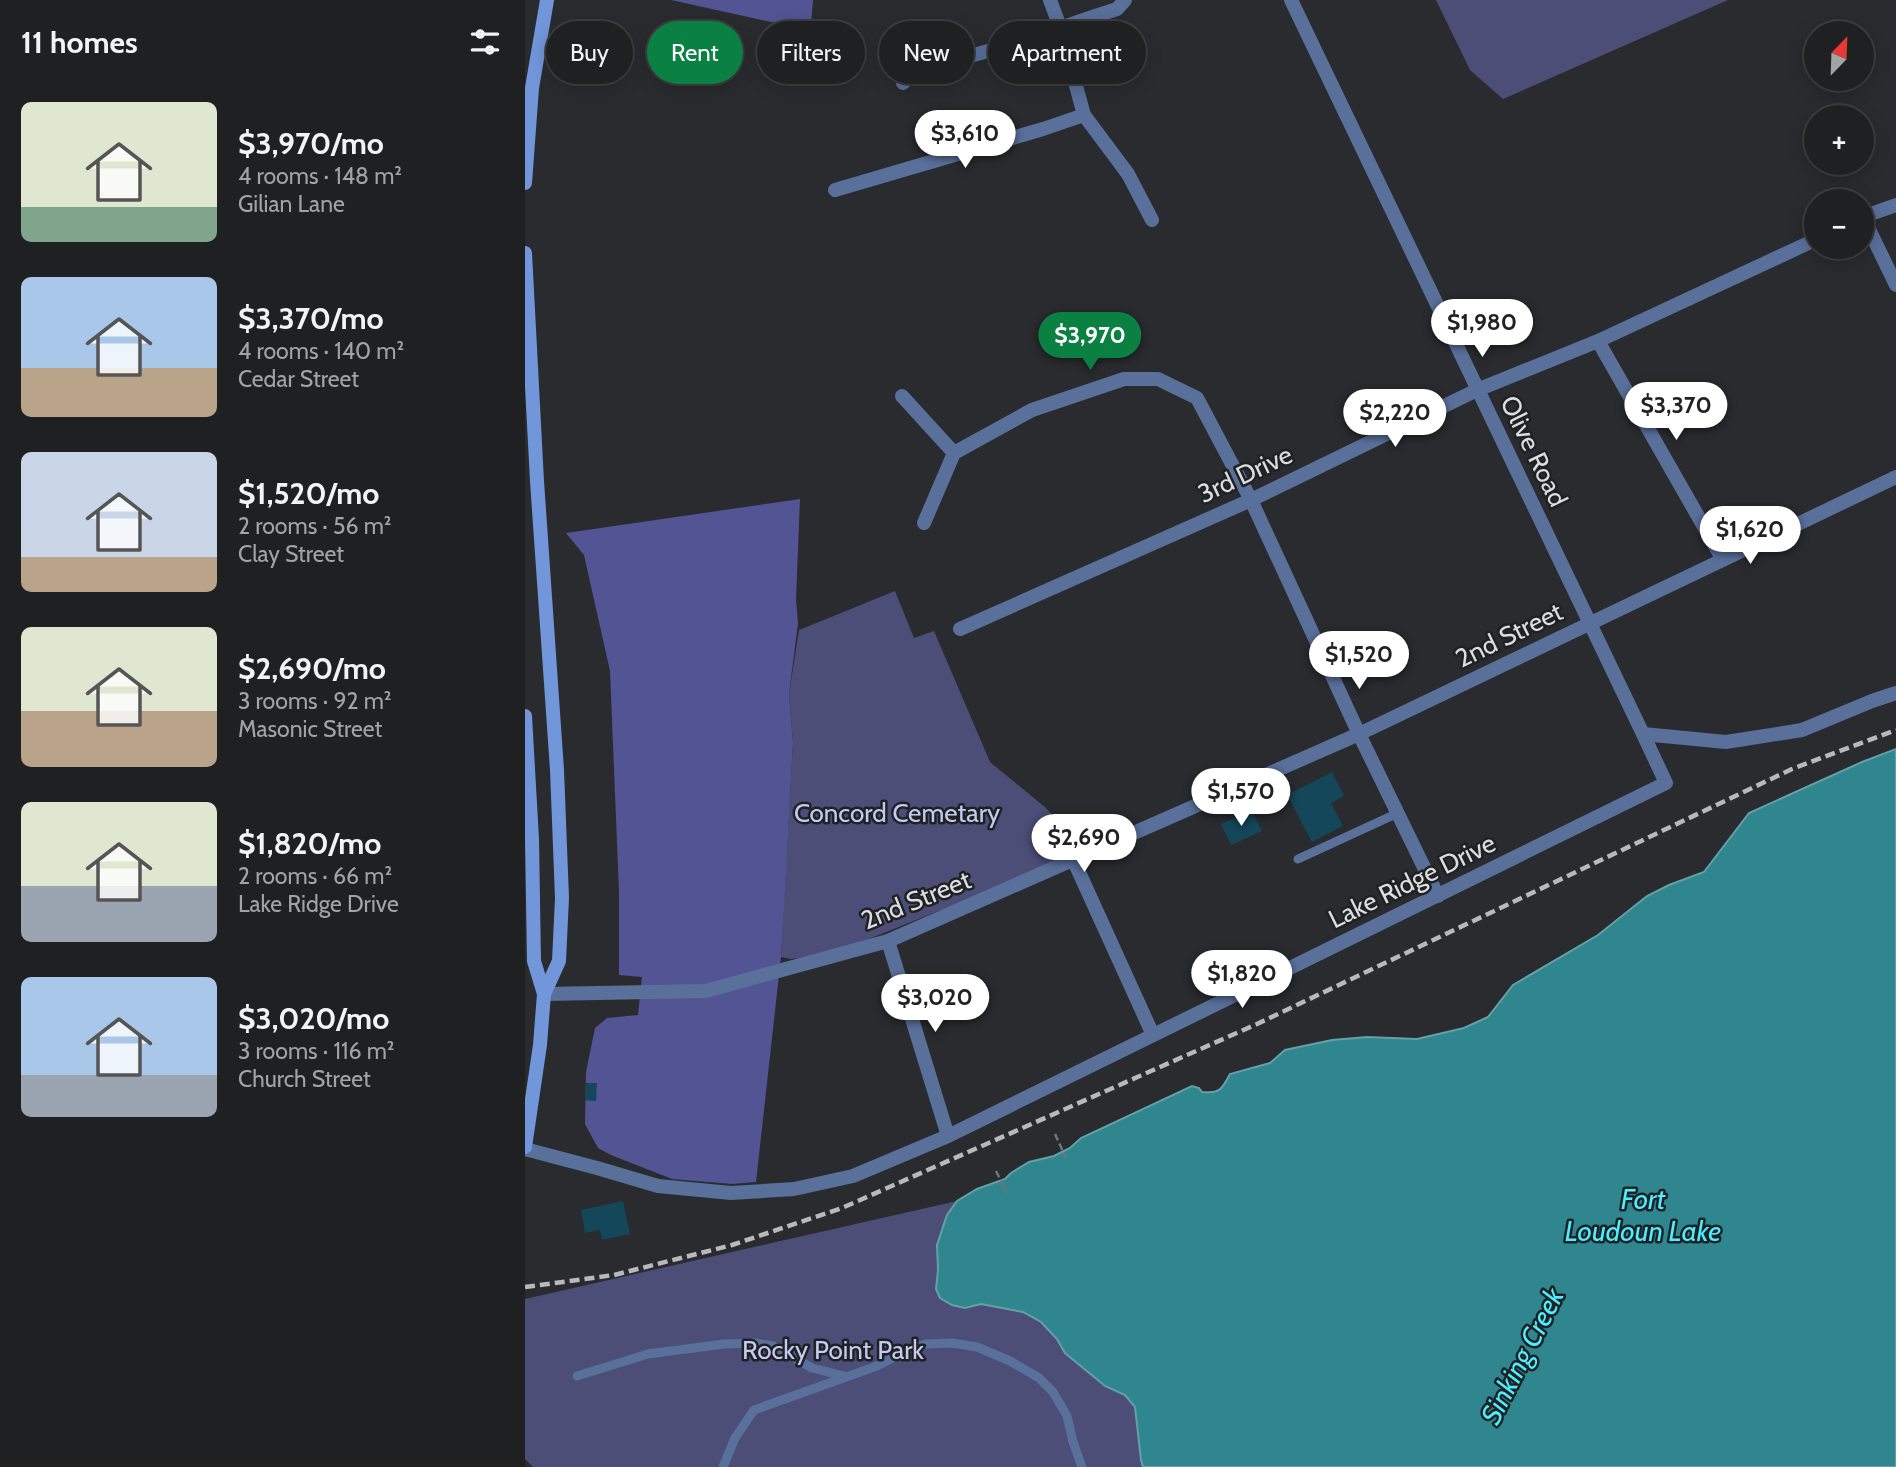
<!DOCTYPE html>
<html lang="en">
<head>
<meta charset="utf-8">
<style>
	:root { --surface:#1f2022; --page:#2c2d2f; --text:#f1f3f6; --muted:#a1a3a5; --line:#3c3e40; --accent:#0b8043 }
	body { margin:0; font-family:Cabin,sans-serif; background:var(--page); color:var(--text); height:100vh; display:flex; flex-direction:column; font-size:26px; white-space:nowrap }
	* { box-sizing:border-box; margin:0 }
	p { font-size:23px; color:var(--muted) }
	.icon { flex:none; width:38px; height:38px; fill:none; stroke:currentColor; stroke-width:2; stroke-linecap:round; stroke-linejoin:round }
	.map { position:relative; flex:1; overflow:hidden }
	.details { display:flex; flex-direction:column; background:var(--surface); width:525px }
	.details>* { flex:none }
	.hud { position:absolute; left:21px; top:21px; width:665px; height:63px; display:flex; gap:14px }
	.needle { width:46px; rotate:23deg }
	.tools { position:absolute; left:1279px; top:21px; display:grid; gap:14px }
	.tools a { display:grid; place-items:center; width:70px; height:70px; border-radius:50%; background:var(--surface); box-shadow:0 4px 18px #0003,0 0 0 2px var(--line); font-size:35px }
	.price { position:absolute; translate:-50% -60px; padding:0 16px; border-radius:24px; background:#fff; color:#222; font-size:23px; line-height:46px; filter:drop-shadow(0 2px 4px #0008) }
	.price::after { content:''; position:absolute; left:50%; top:42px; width:21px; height:16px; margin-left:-10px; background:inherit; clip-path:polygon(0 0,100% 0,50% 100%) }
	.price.on { background:var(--accent); color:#fff }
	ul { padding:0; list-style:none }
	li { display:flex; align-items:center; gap:21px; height:175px; padding:0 21px }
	li span { display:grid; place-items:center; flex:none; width:196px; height:140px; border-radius:10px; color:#555 }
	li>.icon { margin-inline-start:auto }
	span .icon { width:84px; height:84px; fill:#fffc; stroke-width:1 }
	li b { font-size:30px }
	h2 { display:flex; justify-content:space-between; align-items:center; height:84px; padding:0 21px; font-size:30px }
	.chip { padding:0 24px; border-radius:32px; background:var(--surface); box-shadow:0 4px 18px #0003,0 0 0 2px var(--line); font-size:24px; line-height:63px }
	.chip.on { background:var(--accent); color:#fff }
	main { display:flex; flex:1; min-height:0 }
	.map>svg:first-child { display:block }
</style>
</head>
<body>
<main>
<section class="details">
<h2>11 homes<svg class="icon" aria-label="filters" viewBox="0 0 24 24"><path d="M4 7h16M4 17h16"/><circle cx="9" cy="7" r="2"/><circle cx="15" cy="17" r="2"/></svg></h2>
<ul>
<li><span style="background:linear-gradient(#dfe7d0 75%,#7fa58c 0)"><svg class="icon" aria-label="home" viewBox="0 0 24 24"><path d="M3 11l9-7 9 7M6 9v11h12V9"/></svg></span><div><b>$3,970/mo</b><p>4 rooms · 148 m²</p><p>Gilian Lane</p></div></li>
<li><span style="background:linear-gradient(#a9c7e8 65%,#b9a48a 0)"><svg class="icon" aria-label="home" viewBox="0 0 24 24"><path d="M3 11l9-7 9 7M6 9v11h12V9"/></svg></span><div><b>$3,370/mo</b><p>4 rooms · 140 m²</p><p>Cedar Street</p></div></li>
<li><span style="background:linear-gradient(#c9d6e8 75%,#b9a48a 0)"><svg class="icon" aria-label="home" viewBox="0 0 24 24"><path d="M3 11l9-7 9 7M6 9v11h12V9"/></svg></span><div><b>$1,520/mo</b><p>2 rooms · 56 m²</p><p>Clay Street</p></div></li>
<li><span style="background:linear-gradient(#dfe7d0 60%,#b9a48a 0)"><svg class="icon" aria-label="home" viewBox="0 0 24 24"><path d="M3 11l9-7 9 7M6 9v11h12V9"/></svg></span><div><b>$2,690/mo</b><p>3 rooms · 92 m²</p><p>Masonic Street</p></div></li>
<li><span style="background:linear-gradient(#dfe7d0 60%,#9aa5b1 0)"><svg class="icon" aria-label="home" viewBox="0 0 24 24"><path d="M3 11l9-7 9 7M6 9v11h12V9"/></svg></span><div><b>$1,820/mo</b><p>2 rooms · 66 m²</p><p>Lake Ridge Drive</p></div></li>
<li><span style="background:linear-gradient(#a9c7e8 70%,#9aa5b1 0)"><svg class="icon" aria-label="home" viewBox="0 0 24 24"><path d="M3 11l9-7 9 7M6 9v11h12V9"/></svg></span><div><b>$3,020/mo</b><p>3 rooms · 116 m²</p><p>Church Street</p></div></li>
</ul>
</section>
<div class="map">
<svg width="1371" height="1467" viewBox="0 0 1371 1467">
	<rect width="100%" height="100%" fill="#292b2e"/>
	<!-- green -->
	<path fill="#4c4e78" d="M 911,0 L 1203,0 L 978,99 L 945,70 Z
		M 370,591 L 389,638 L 409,631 L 465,762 L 521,808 L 536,825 L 541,843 L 538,858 L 493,879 L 304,955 L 266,959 L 256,957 L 268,742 L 264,694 L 274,630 Z
		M 432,1201 L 422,1215 L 412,1245 L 413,1270 L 411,1289 L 440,1308 L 456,1304 L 498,1312 L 516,1322 L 532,1339 L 540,1353 L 580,1386 L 600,1395 L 610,1407 L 616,1460 L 618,1467 L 8,1467 L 0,1459 L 0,1299 Z"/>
	<!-- forest -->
	<path fill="#535494" d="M 146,0 L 288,0 L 285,38 L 264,26 Z
		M 275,499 L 271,599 L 273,623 L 264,694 L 268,742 L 259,910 L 256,957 L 231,1182 L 207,1184 L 147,1179 L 86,1155 L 73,1148 L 60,1124 L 61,1072 L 70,1028 L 82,1018 L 113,1015 L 117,977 L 94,975 L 94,892 L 85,671 L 59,555 L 41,533 Z"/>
	<!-- water -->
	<path fill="#30868f" stroke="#63a0a7" stroke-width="2" d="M 1371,749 L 1371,1467 L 618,1467 L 616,1460 L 610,1407 L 600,1395 L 580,1386 L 540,1353 L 532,1339 L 516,1322 L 498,1312 L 456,1304 L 440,1308 L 427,1305 L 415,1298 L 411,1289 L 413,1270 L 412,1245 L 422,1215 L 432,1201 L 452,1189 L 480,1179 L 486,1173 L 504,1162 L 529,1156 L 545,1148 L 556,1138 L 667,1086 L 674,1088 L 677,1092 C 695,1094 697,1089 705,1074 L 745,1063 L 760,1050 L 807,1040 L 842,1037 L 892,1039 L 939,1028 L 963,1017 L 988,985 L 1073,935 L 1122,896 L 1144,885 L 1179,872 L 1224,813 L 1337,762 Z"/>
	<!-- building -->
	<path fill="#134759" d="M 807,772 L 819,796 L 806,803 L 818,826 L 787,842 L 762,795 Z
		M 726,810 L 737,831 L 706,845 L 696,824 Z
		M 61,1083 L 72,1083 L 71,1101 L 60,1100 Z
		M 98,1201 L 105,1234 L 77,1240 L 75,1230 L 60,1233 L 56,1210 Z"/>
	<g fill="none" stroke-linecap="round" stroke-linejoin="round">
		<!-- path -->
		<path stroke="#727477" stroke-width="2.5" stroke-dasharray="7 3.5" stroke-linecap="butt" d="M 530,1134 L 541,1158
			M 471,1171 L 482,1193"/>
		<!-- service -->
		<path stroke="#59709b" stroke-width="9" d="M 773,859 L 873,813
			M 52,1376 L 123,1354 L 199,1344 L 230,1343 L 248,1346 L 287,1368 L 319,1376
			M 198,1467 L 210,1438 L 229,1410 L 352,1366 L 385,1349 L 401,1344 L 427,1343 L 452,1347 L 485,1361 L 514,1378 L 528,1392 L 542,1416 L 548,1442 L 557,1467"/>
		<!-- minor -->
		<path stroke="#59709b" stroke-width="14" d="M 525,0 L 535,27 L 559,115 L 603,174 L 627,220
			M 766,0 L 1118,734
			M 378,83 C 394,66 469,51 495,42 C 527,31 560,19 592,9 L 600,0
			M 310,190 L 518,129 L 559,115
			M 1337,217 L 1371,205
			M 1338,217 L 1371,285
			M 1073,341 L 1198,560
			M 377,396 L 429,453
			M 399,523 L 429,453 L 507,410 L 599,379 L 633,379 L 672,398 L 726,500 L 834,734 L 913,896
			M 435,629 L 726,500 L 952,390 L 1073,341 L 1292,239
			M 548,859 L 628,1035
			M 363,941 L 423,1136
			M 19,994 L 181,991 L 363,941 L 834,734 L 1371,477
			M 0,1149 L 72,1168 L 133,1186 L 206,1193 L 269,1189 L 328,1176 L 423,1136 L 1141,783 L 1118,734 L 1201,742 L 1277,730 L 1347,701 L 1371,693"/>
		<!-- secondary -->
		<path stroke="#7296da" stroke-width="14" d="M 0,183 L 7,88 L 22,0
			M 0,253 L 12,481 L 32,770 L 37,898 L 34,961 L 19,994 L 15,1045 L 0,1147
			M 0,716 L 7,839 L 9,961 L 19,994"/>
		<!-- rail -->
		<path stroke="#b7b9bb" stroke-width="4.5" stroke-dasharray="10 5" stroke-linecap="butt" d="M 0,1287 L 89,1275 L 207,1245 L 317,1208 L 732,1024 L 1267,769 L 1371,730"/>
	</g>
	<g text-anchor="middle" stroke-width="5" stroke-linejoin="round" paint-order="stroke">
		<!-- street labels -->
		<g font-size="26" fill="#dbdddf" stroke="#1f2224">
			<text transform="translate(1009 451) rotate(64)" y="9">Olive Road</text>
			<text transform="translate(720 474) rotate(-25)" y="9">3rd Drive</text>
			<text transform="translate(984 635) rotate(-26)" y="9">2nd Street</text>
			<text transform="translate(887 881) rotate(-26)" y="9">Lake Ridge Drive</text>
			<text transform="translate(391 900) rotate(-22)" y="9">2nd Street</text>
		</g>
		<!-- park labels -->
		<g font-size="26" fill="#c6c9ef" stroke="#1f2224">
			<text x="372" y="822">Concord Cemetary</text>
			<text x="308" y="1359">Rocky Point Park</text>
		</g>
		<!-- water labels -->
		<g font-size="28" font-style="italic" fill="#4deeff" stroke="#1f2224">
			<text x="1118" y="1209">Fort<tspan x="1118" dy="32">Loudoun Lake</tspan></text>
			<text transform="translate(997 1356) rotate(-63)" y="10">Sinking Creek</text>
		</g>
	</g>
</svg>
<div class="tools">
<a><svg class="needle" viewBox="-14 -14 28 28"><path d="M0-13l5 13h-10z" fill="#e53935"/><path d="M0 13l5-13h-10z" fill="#a1a3a5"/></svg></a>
<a>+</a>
<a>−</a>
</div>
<b class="price" style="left:440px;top:170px">$3,610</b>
<b class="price" style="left:957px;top:359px">$1,980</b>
<b class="price on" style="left:565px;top:372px">$3,970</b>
<b class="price" style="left:1151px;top:442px">$3,370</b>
<b class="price" style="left:870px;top:449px">$2,220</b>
<b class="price" style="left:1225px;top:566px">$1,620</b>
<b class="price" style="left:834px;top:691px">$1,520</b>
<b class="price" style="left:716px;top:828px">$1,570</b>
<b class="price" style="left:559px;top:874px">$2,690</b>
<b class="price" style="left:717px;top:1010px">$1,820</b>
<b class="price" style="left:410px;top:1034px">$3,020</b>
<div class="hud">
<a class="chip">Buy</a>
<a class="chip on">Rent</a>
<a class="chip">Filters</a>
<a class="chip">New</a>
<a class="chip">Apartment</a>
</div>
</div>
</main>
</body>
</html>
